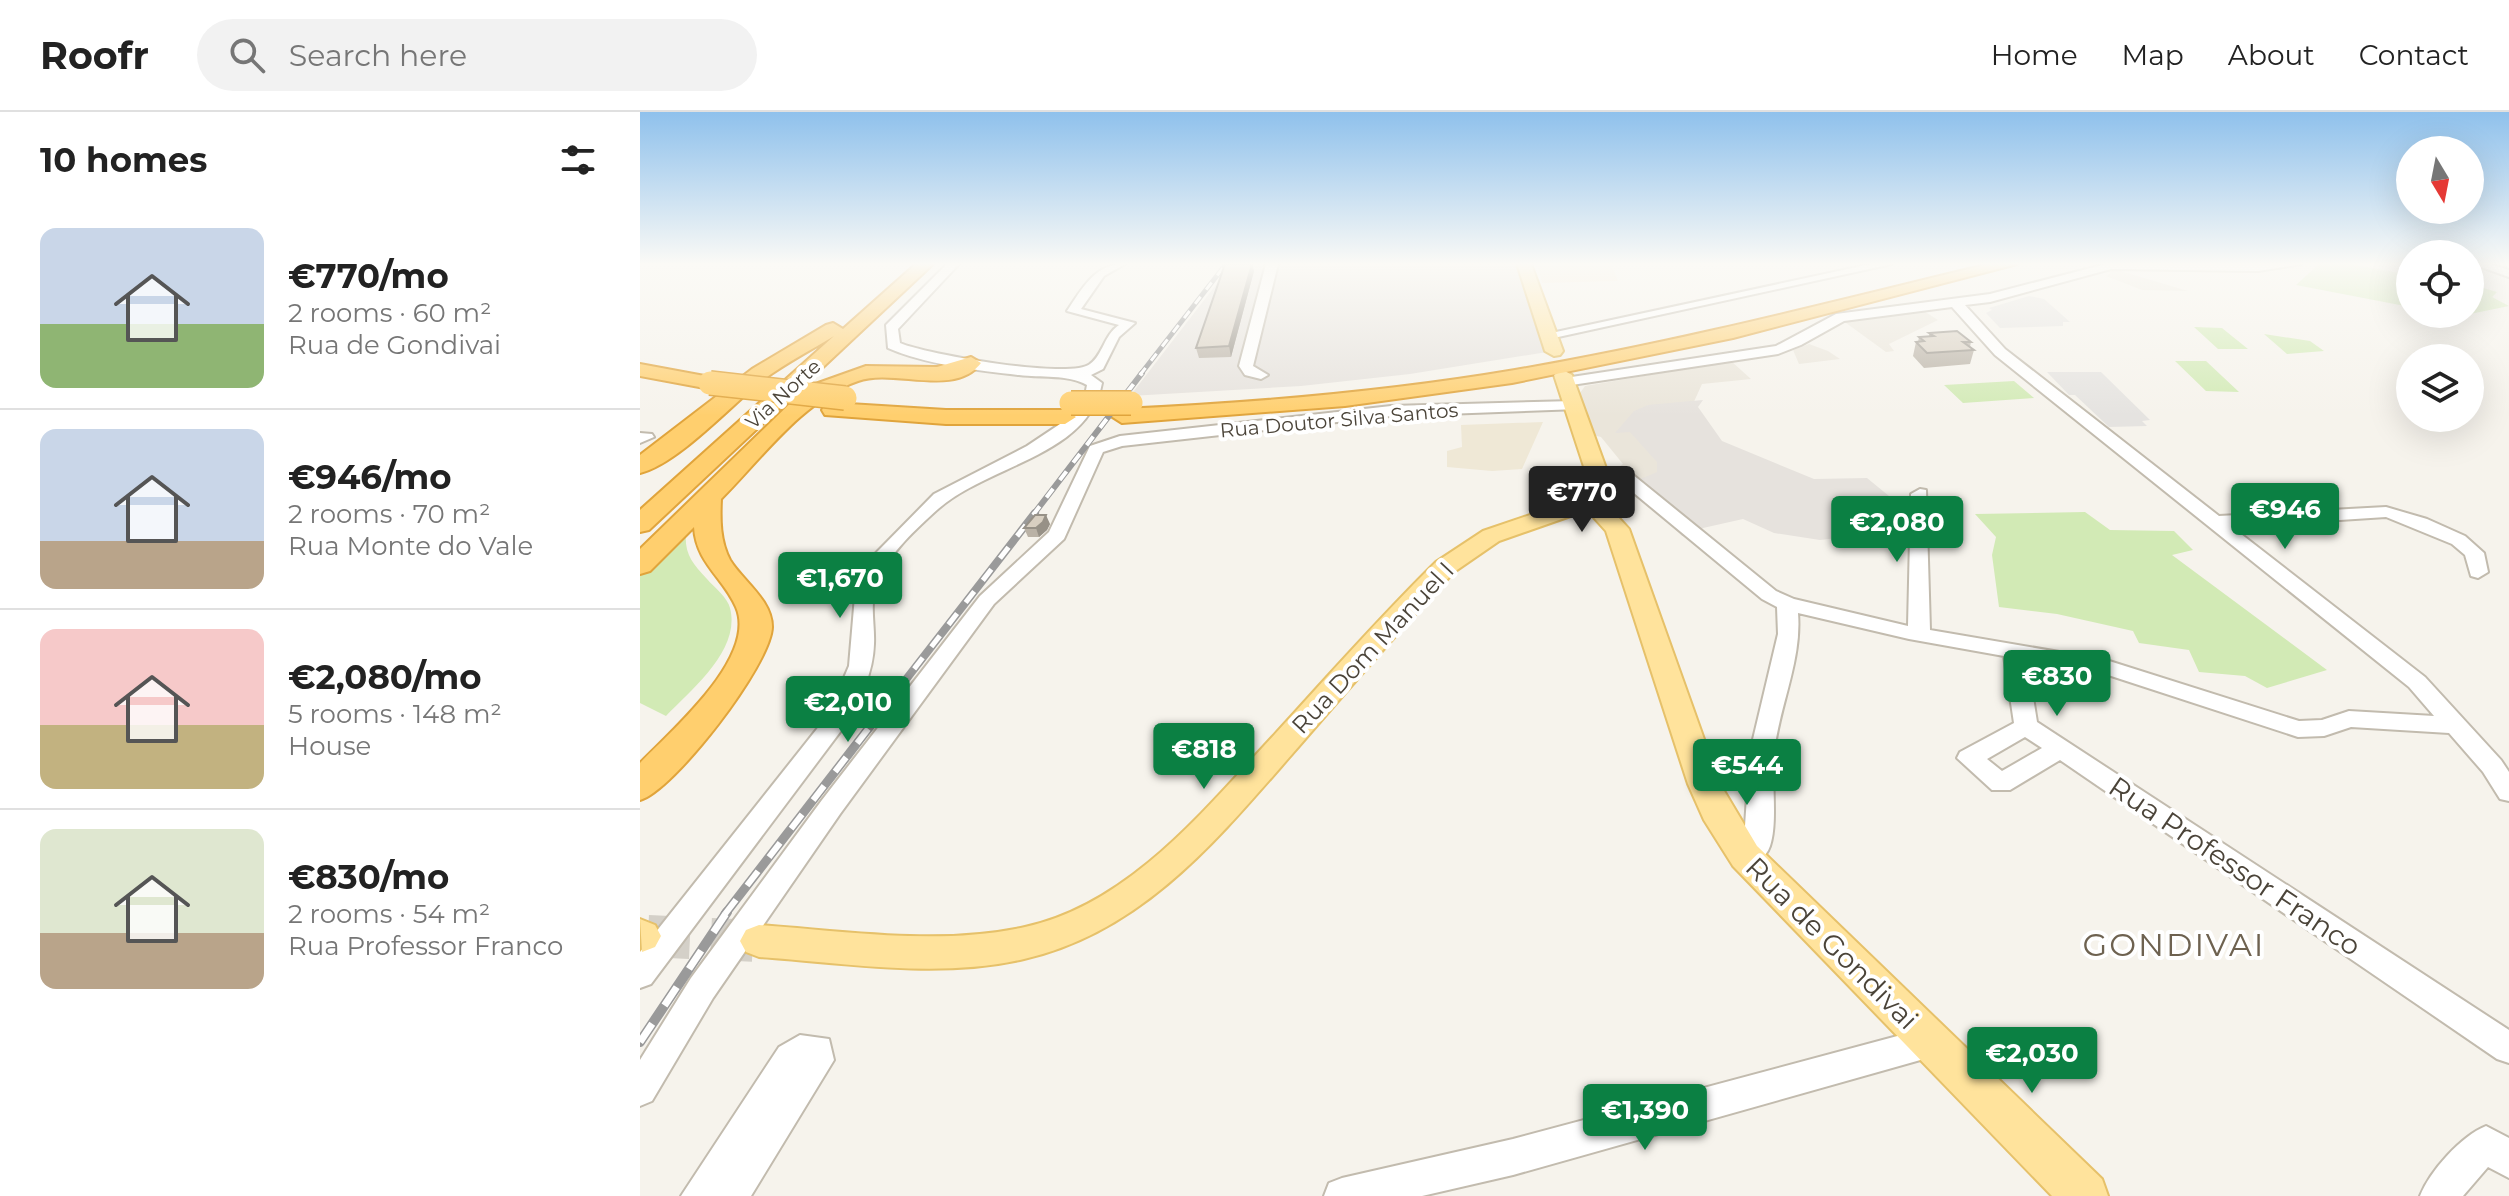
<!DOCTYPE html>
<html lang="en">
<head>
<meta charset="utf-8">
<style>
	:root { --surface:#fff; --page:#f2f2f2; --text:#222; --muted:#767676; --line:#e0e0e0; --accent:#0b8043 }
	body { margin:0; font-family:Montserrat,sans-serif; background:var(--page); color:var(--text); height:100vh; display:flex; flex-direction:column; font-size:30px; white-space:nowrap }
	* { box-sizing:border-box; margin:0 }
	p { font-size:26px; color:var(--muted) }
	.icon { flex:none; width:44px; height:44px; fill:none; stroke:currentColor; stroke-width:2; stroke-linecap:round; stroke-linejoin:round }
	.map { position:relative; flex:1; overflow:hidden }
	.side { display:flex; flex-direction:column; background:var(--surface); width:640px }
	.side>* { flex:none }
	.needle { width:52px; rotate:170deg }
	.fabs { position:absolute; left:1756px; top:24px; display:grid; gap:16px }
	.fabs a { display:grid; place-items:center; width:88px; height:88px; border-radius:50%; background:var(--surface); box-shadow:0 8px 32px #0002; font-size:40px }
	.price { position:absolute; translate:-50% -68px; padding:0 18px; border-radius:8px; background:var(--accent); color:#fff; font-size:26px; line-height:52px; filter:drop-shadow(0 2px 4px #0008) }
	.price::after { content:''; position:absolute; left:50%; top:48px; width:24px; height:18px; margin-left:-12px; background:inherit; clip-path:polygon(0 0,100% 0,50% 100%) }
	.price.selected { background:#222; color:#fff }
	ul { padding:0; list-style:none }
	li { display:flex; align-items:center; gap:24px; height:200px; padding:0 40px }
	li+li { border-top:2px solid var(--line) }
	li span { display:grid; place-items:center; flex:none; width:224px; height:160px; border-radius:16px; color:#555 }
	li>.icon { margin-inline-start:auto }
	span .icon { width:96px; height:96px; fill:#fffc; stroke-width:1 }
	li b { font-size:34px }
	h2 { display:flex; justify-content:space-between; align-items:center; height:96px; padding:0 40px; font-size:34px }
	header { display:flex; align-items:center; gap:48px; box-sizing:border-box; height:112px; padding:0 40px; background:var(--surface); border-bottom:2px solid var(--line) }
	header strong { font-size:38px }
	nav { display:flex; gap:44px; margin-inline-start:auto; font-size:28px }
	.search { width:560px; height:72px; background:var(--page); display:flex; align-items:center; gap:20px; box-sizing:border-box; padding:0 28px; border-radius:44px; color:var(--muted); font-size:30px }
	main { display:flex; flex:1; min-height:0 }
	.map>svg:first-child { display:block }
</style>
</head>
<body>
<header>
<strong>Roofr</strong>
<div class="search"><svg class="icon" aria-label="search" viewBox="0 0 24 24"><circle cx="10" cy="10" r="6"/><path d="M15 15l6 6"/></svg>Search here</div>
<nav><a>Home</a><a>Map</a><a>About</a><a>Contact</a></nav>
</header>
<main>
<section class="side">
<h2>10 homes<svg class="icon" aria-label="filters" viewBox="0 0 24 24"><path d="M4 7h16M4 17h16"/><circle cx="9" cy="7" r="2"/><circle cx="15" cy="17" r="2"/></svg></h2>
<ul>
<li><span style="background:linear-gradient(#c9d6e8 60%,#8fb573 0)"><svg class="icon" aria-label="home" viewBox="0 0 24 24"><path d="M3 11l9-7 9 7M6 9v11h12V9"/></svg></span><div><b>€770/mo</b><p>2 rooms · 60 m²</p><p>Rua de Gondivai</p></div></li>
<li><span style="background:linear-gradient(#c9d6e8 70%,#b9a48a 0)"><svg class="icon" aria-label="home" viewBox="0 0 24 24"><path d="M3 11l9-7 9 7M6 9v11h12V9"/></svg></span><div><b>€946/mo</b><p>2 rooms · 70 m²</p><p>Rua Monte do Vale</p></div></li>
<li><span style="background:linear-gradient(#f6c9c9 60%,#c2b280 0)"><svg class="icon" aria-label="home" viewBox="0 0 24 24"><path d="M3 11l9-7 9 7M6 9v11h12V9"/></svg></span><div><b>€2,080/mo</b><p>5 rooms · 148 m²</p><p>House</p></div></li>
<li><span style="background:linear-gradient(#dfe7d0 65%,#b9a48a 0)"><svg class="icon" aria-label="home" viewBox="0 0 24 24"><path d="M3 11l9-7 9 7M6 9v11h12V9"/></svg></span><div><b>€830/mo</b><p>2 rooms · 54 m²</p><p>Rua Professor Franco</p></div></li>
</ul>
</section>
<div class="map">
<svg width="1869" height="1084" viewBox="0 0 1869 1084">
	<rect width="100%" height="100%" fill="#f6f3ec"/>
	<!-- residential -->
	<path fill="#eae5da" d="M 1470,156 L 1548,179 L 1502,178 L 1466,164 L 1471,161 L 1462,158 Z
		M 1282,198 L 1298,208 L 1249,232 L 1254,239 L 1246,240 L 1202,208 Z
		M 1169,232 L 1188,239 L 1200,247 L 1159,252 L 1153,238 Z
		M 1091,249 L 1111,267 L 1062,272 L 1052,294 L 1008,293 L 977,320 L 1005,318 L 1032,361 L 998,368 L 980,354 L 983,352 L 961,325 L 953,323 L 940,281 L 945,274 Z"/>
	<!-- commercial -->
	<path fill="#f7ead8" d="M 897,152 L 971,152 L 978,169 L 902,171 Z"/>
	<!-- industrial -->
	<path fill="#e6e2dd" d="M 592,152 L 879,152 L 907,240 L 770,262 L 661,274 L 490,284 Z
		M 1063,288 L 1058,295 L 1082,329 L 1174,367 L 1227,366 L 1249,384 L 1231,394 L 1238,415 L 1215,424 L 1180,428 L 1134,421 L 1103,407 L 1063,416 L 1053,425 L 1042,424 L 1009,390 L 998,368 L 1017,360 L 1017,350 L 990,320 L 975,321 L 994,299 L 1008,293 Z"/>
	<!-- education -->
	<path fill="#efe8d6" d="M 903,310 L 882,357 L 852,359 L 807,355 L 807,339 L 822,335 L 821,313 Z"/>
	<!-- green -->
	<path fill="#d2eab5" d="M 1679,152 L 1711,152 L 1770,163 L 1770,195 L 1656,173 Z
		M 1830,172 L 1857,180 L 1852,185 L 1869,194 L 1830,202 Z
		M 1554,215 L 1582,216 L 1608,237 L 1578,237 Z
		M 1624,222 L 1670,229 L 1684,239 L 1647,242 Z
		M 1535,249 L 1566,249 L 1599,280 L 1566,279 Z
		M 1374,269 L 1394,286 L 1323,291 L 1304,273 Z
		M 1445,400 L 1470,418 L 1534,419 L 1553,438 L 1532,443 L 1687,558 L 1627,576 L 1605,564 L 1559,560 L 1549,538 L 1499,531 L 1493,519 L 1417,502 L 1359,495 L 1352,443 L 1356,425 L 1335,402 Z
		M 46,419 C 44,442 52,451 67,467 C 74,475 88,486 90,496 C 101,538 52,577 26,604 L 0,591 L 0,463 Z"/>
	<!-- parking -->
	<path fill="#e5e3e0" d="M 1389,184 L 1404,187 L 1430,210 L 1423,210 L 1423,214 L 1360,216 L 1346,201 L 1352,198 L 1349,196 Z
		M 1407,260 L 1461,260 L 1510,308 L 1502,309 L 1507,314 L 1469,315 L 1435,283 L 1429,283 Z"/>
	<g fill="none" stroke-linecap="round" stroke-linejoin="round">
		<!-- major-tunnel -->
		<path stroke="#d4d0c8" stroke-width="42" stroke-dasharray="42 21" stroke-linecap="butt" d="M 8,824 L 118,829"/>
		<defs>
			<path id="minor" d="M 307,152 L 319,152 L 258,217 L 260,231 C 285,242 430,268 450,252 C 463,243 464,223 479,213 L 427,199 C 442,177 455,151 485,152 L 464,164 L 441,197 L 495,211 L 479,225 L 463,257 L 451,263 L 462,271 C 449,344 347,353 298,397 C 276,417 248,442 237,471 C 229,491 235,512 234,532 C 233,562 220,587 206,612 L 11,872 L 0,876 L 0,840 L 188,603 L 209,554 L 216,472 L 236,441 L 294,382 L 387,334 L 432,304 L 444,289 L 447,273 C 427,262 401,266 379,263 C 340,259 283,252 248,236 L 246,213 Z
				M 626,152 L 638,152 L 613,254 L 628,263 L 621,267 L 605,263 L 599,254 Z
				M 1231,152 L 1252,152 L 909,227 L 902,223 Z
				M 1466,152 L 1662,152 L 1618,159 L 1471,157 L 1350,190 L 1325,193 L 1365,237 L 1579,404 L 1746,395 L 1787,407 L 1825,424 L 1844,441 L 1848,460 L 1838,466 L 1831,464 L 1825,443 L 1812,432 L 1746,405 L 1592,415 L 1785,565 L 1861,648 L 1869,660 L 1869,689 L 1860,687 L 1843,660 L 1809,621 L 1711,615 L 1684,624 L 1658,625 L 1462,561 L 1387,548 L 1397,610 L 1869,918 L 1869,951 L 1857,947 L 1420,648 L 1370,678 L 1352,678 L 1317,646 L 1320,640 L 1374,611 L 1364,544 L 1269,527 L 1158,501 C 1162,549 1139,594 1134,641 C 1131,668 1138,710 1130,734 C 1125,749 1109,756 1095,751 L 1091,744 L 1104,729 L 1110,640 L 1138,522 L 1137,495 L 1122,487 L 977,367 L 970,368 L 966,374 L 954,374 L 951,370 L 959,359 L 987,358 L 1136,479 L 1154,487 L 1268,514 L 1271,382 L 1280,377 L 1286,378 L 1290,518 L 1466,548 L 1659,609 L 1682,608 L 1709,599 L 1794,604 L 1769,575 L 1355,243 L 1312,195 L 1204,209 L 1161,233 L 1138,242 L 925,274 L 918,270 L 925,266 L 1136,234 L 1196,202 L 1350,182 ZM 1385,625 L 1402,636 L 1362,659 L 1347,647 Z
				M 1833,152 L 1850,152 L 1869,158 L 1869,165 Z
				M 934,289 L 939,291 L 939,297 L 751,304 L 482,334 L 463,340 L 424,427 L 354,492 L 200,702 L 73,886 L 12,989 L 0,994 L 0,948 L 51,866 L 182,688 L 340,484 L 409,420 L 450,334 L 480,324 L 751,294 Z
				M 0,321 L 12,322 L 14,325 L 0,331 Z
				M 1291,915 L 1303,919 L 1307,930 L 1303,941 L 1291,945 L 873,1063 L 782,1084 L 684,1084 L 689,1071 L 702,1066 L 873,1027 Z
				M 160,923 L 189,927 L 194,948 L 111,1084 L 41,1084 L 139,935 Z
				M 1846,1014 L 1869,1026 L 1869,1066 L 1848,1055 L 1823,1084 L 1780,1084 C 1790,1059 1821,1024 1846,1014 Z"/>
			<path id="major" d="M 877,152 L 891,152 L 923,239 L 920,243 L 914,244 L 905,239 Z
				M 923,258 L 932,263 L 971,370 L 961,386 L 945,386 L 942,381 L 949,370 L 914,263 Z
				M 934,388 L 945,395 L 942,400 L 859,429 L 814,460 C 758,519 706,580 653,641 C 577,728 502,820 384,847 C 299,867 206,851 119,845 L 106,840 L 100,829 L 106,818 L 119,813 C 206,819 299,834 385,815 C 490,792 565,697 635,622 C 688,564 740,505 796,450 L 843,419 Z
				M 959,391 L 967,393 L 989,417 L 1080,672 L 1117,734 L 1462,1067 L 1468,1084 L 1412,1084 L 1093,754 L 1064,708 L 1048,672 L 966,419 L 947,398 Z
				M 0,807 L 15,813 L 21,824 L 15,835 L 2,840 Z"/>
			<path id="highway" d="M 276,152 L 293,152 L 9,418 L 0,420 L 0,398 L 194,224 C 171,238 146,251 124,267 C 92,292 38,352 0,361 L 0,343 L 112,257 L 186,213 L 193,211 L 203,217 Z
				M 1349,152 L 1377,152 L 1093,226 L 872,271 L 705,294 L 482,311 L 471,304 L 482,297 C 614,291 745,280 875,258 C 1035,231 1192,190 1349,152 Z
				M 331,245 L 341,251 C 314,286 254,256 218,269 C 163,288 121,347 81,387 C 80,408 80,429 90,448 C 103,469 132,488 132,515 C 131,553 33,679 0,688 L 0,651 C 31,619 118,545 96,495 C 83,465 56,451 54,415 L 10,459 L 0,462 L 0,437 L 167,275 L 226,254 L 297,255 Z
				M 0,252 L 70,265 L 81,271 L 70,277 L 0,264 Z
				M 193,291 L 306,298 L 425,298 L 436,305 L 425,312 L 306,312 L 185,303 L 182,298 L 185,293 Z"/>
		</defs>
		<!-- minor casing -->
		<use href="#minor" stroke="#c2bbae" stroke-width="4"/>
		<!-- major casing -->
		<use href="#major" stroke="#e6c16a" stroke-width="4"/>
		<!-- highway casing -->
		<use href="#highway" stroke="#e0a43c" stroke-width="4"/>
		<!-- minor -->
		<use href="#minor" fill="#fff" fill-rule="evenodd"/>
		<!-- major -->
		<use href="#major" fill="#ffe39c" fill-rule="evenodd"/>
		<!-- highway -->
		<use href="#highway" fill="#ffcf6e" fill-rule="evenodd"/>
		<defs>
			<path id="rail-far4" d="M 500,263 L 586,152"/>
			<path id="rail-far3" d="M 393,403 L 502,261"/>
			<path id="rail-far2" d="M 257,579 L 395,401"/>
			<path id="rail-far1" d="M 85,802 L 259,577"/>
			<path id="rail" d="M 0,930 L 87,800"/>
		</defs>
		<!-- rail-far4 casing -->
		<use href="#rail-far4" stroke="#9a9a9a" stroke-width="5"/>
		<!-- rail-far3 casing -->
		<use href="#rail-far3" stroke="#9a9a9a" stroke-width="6"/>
		<!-- rail-far2 casing -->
		<use href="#rail-far2" stroke="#9a9a9a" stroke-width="8"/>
		<!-- rail-far1 casing -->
		<use href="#rail-far1" stroke="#9a9a9a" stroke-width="9"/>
		<!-- rail casing -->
		<use href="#rail" stroke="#9a9a9a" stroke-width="10"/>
		<!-- rail-far4 -->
		<use href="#rail-far4" stroke="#fff" stroke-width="3" stroke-dasharray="9" stroke-linecap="butt"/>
		<!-- rail-far3 -->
		<use href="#rail-far3" stroke="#fff" stroke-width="4" stroke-dasharray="11" stroke-linecap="butt"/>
		<!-- rail-far2 -->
		<use href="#rail-far2" stroke="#fff" stroke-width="5" stroke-dasharray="14" stroke-linecap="butt"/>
		<!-- rail-far1 -->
		<use href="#rail-far1" stroke="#fff" stroke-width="6" stroke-dasharray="18" stroke-linecap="butt"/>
		<!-- rail -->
		<use href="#rail" stroke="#fff" stroke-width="7" stroke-dasharray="22" stroke-linecap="butt"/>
		<defs>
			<path id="highway-bridge" d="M 70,271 L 205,286
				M 431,291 L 491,291"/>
		</defs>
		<!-- highway-bridge casing -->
		<use href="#highway-bridge" stroke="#e0a43c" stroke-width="26" stroke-linecap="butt"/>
		<!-- highway-bridge -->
		<use href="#highway-bridge" stroke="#ffcf6e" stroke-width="23"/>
	</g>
	<!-- wall -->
	<path fill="#bab2a6" d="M 614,159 L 591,245 L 559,246 L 556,236 Z
		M 1289,221 L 1331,230 L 1330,235 L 1334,238 L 1330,252 L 1284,256 L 1273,244 L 1276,230 L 1278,230 L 1279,225 L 1289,224 Z
		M 410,412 L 407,418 L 399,425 L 388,425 L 384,416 Z"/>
	<!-- shaded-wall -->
	<path fill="#979187" d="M 612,152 L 614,159 L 591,245 L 589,234 Z
		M 406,403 L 410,412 L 407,418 L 399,425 L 396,416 Z"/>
	<!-- building -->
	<path fill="#d8cfc1" stroke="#979187" stroke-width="2" d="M 585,152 L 612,152 L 589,234 L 556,236 Z
		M 1317,219 L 1331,230 L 1323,230 L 1334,238 L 1287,241 L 1276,230 L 1284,229 L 1279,225 L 1294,224 L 1289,221 Z
		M 395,403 L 406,403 L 403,410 L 396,416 L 384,416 Z"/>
	<!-- sky -->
	<linearGradient id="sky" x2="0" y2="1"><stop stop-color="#8fc1ec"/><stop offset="0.5" stop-color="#fbfaf6"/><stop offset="1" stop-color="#fbfaf6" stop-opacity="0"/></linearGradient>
	<rect width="1869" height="304" fill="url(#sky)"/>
	<g text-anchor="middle" stroke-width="8" stroke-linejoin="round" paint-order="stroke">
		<!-- far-street labels -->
		<g font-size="20" fill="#4b4439" stroke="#fff">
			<text transform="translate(143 282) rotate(-42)" y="7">Via Norte</text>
			<text transform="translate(699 308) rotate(-5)" y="7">Rua Doutor Silva Santos</text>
		</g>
		<!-- street labels -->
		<g font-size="24" fill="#4b4439" stroke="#fff">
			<text transform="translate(733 536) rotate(-47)" y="8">Rua Dom Manuel I</text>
		</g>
		<!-- near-street labels -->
		<g font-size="28" fill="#4b4439" stroke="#fff">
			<text transform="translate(1595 754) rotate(34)" y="10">Rua Professor Franco</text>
			<text transform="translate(1192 831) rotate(45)" y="10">Rua de Gondivai</text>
		</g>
		<!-- near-neighbourhood labels -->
		<g font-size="32" letter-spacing="2" fill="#6e6250" stroke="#fff">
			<text x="1534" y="844">GONDIVAI</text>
		</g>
	</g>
</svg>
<div class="fabs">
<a><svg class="needle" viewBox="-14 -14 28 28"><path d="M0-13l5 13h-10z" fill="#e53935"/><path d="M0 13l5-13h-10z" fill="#767676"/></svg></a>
<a><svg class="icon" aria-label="locate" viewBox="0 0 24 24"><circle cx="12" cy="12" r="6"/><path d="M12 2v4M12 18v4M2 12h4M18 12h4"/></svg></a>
<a><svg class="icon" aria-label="layers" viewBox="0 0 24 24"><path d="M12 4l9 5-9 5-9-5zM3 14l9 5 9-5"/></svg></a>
</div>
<b class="price selected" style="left:942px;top:422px">€770</b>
<b class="price" style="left:1645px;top:439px">€946</b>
<b class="price" style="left:1257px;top:452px">€2,080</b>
<b class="price" style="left:200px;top:508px">€1,670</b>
<b class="price" style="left:1417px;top:606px">€830</b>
<b class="price" style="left:208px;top:632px">€2,010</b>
<b class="price" style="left:564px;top:679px">€818</b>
<b class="price" style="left:1107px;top:695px">€544</b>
<b class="price" style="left:1392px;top:983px">€2,030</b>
<b class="price" style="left:1005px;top:1040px">€1,390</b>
</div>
</main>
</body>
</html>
